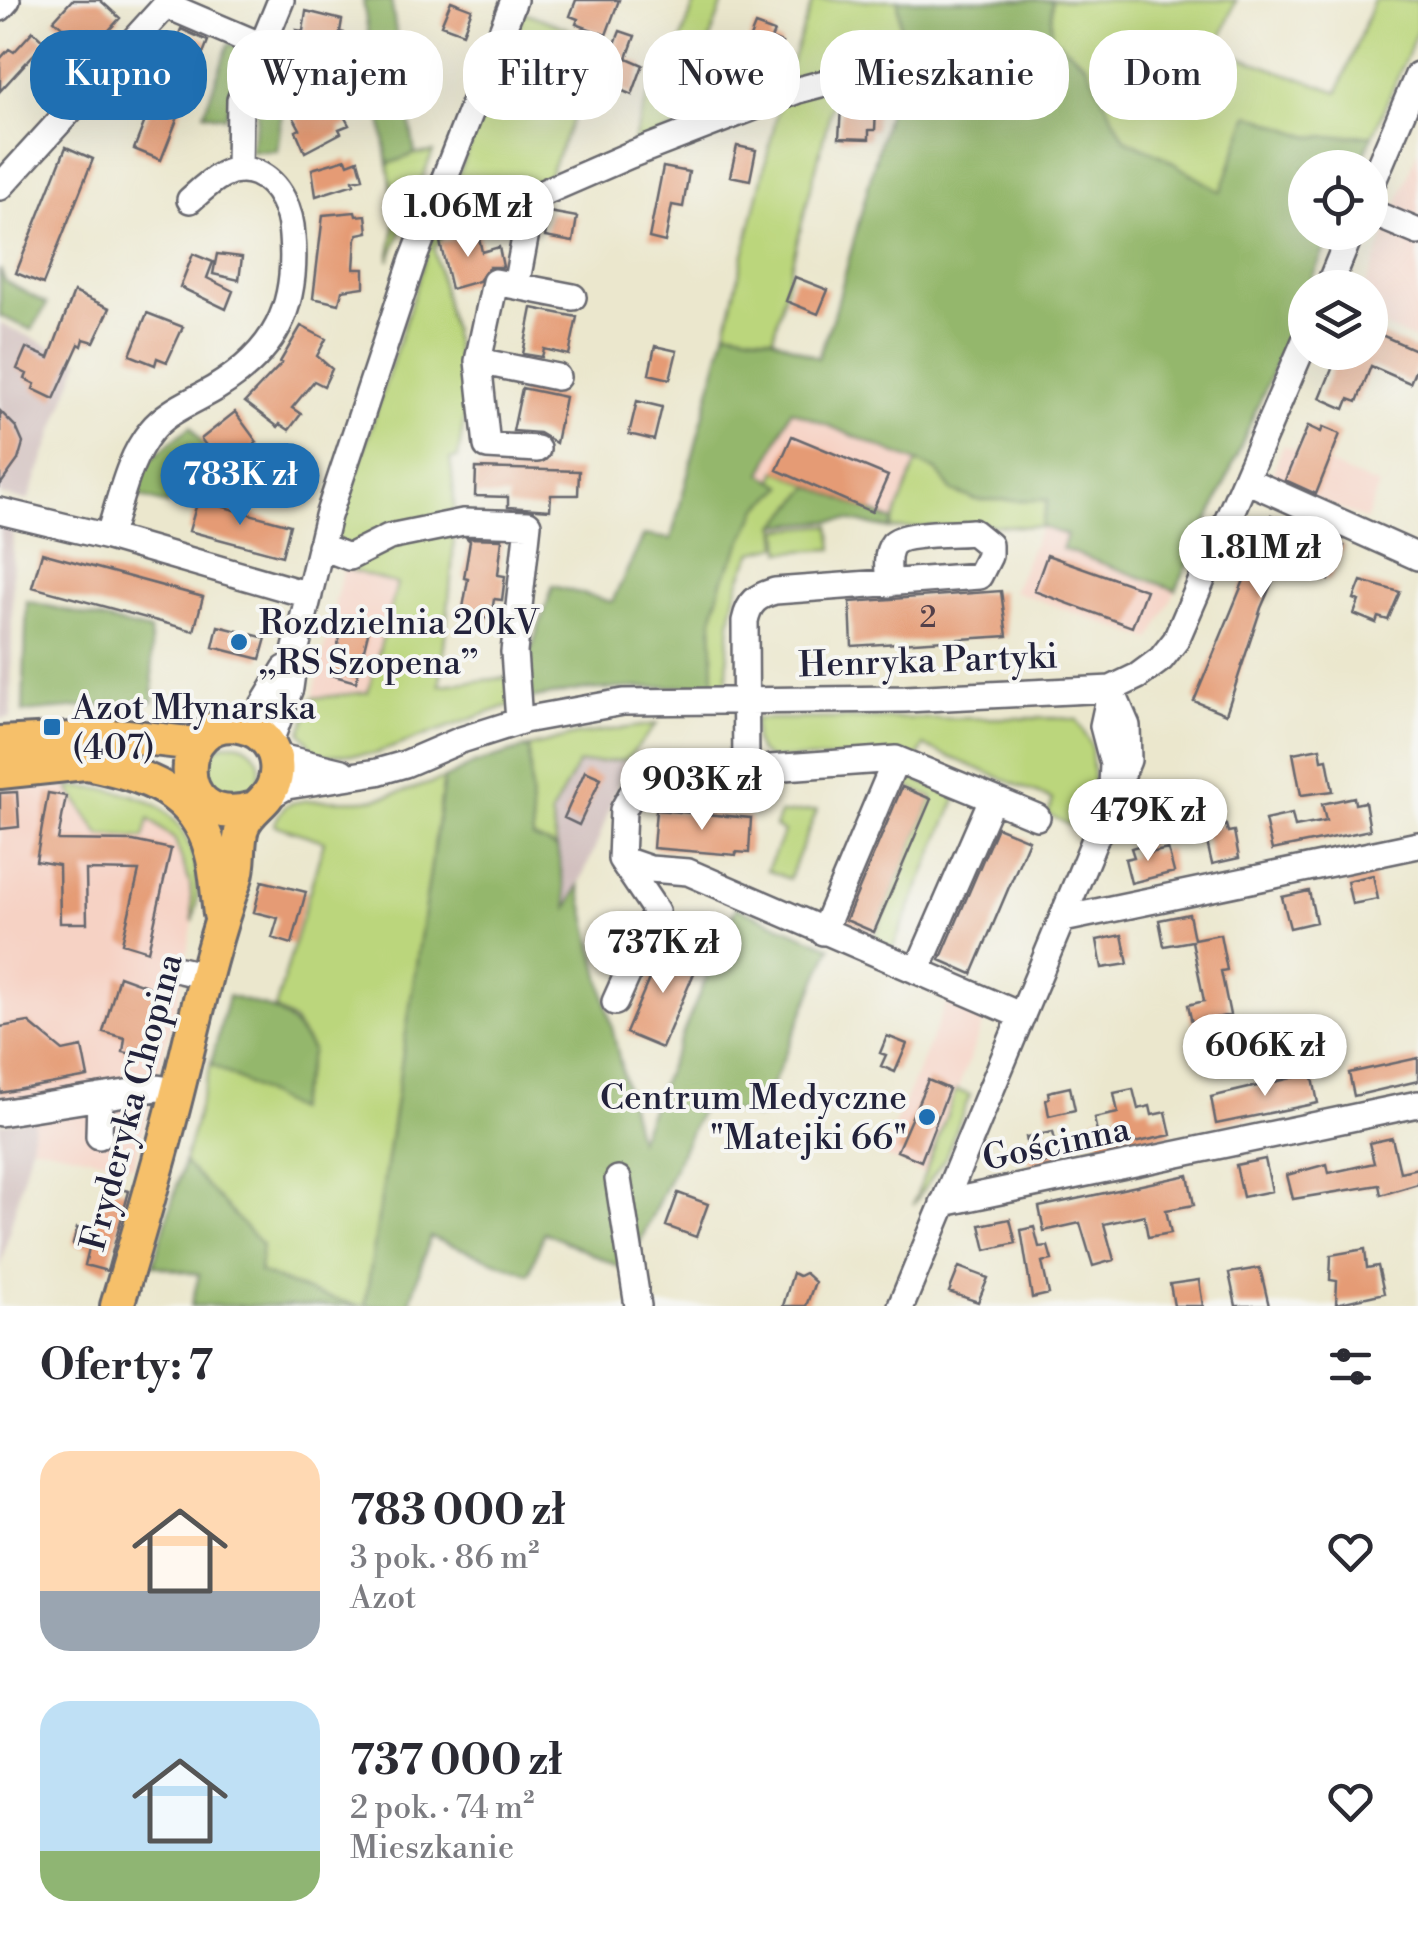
<!DOCTYPE html>
<html lang="pl">
<head>
<meta charset="utf-8">
<style>
	:root { --surface:#fff; --page:#f7f7f7; --text:#2b2b33; --muted:#7c7c81; --accent:#1f6fb2 }
	body { margin:0; font-family:"Libre Bodoni",serif; background:var(--page); color:var(--text); height:100vh; display:flex; flex-direction:column; font-size:38px; white-space:nowrap }
	* { box-sizing:border-box; margin:0 }
	p { font-size:32px; color:var(--muted) }
	.icon { flex:none; width:55px; height:55px; fill:none; stroke:currentColor; stroke-width:2; stroke-linecap:round; stroke-linejoin:round }
	.map { position:relative; height:1306px; overflow:hidden }
	.panel { display:flex; flex-direction:column; background:var(--surface); flex:1 }
	.panel>* { flex:none }
	.hud { position:absolute; left:30px; top:30px; width:1360px; height:90px; display:flex; gap:20px }
	.tools { position:absolute; left:1288px; top:150px; display:grid; gap:20px }
	.tools a { display:grid; place-items:center; width:100px; height:100px; border-radius:50%; background:var(--surface); box-shadow:0 10px 40px #0002; font-size:50px }
	.price { position:absolute; translate:-50% -85px; padding:0 22px; border-radius:35px; background:#fff; color:#222; font-size:32px; line-height:65px; filter:drop-shadow(0 2px 5px #0008) }
	.price::after { content:''; position:absolute; left:50%; top:60px; width:30px; height:22px; margin-left:-15px; background:inherit; clip-path:polygon(0 0,100% 0,50% 100%) }
	.price.selected { background:var(--accent); color:#fff }
	ul { padding:0; list-style:none }
	li { display:flex; align-items:center; gap:30px; height:250px; padding:0 40px }
	li span { display:grid; place-items:center; flex:none; width:280px; height:200px; border-radius:30px; color:#555 }
	li>.icon { margin-inline-start:auto }
	span .icon { width:120px; height:120px; fill:#fffc; stroke-width:1 }
	li b { font-size:42px }
	h2 { display:flex; justify-content:space-between; align-items:center; height:120px; padding:0 40px; font-size:42px }
	.chip { padding:0 35px; border-radius:40px; background:var(--surface); box-shadow:0 10px 40px #0002; font-size:35px; line-height:90px }
	.chip.selected { background:var(--accent); color:#fff }
	.map>svg:first-child { display:block }
</style>
</head>
<body>
<div class="map">
<svg width="1418" height="1306" viewBox="0 0 1418 1306">
	<rect width="100%" height="100%" fill="#f6f6f2"/>
	<filter id="ink" filterUnits="userSpaceOnUse"><feTurbulence type="fractalNoise" baseFrequency=".01" numOctaves="2"/><feDisplacementMap in="SourceGraphic" scale="20" xChannelSelector="R" yChannelSelector="G"/><feConvolveMatrix kernelMatrix="1 2 1 2 8 2 1 2 1" color-interpolation-filters="sRGB"/></filter>
	<filter id="wash" filterUnits="userSpaceOnUse"><feTurbulence type="fractalNoise" baseFrequency=".0048" numOctaves="4" result="noise"/><feDisplacementMap in="SourceGraphic" scale="40" xChannelSelector="R" yChannelSelector="G"/><feGaussianBlur stdDeviation="2.25" result="paint"/><feColorMatrix in="noise" values="0 0 0 0 0 0 0 0 0 0 0 0 0 0 0 0 0 1.4 0 .05"/><feComposite in="paint" operator="in"/></filter>
	<g filter="url(#wash)">
		<rect width="100%" height="100%" fill="#ebe7cd"/>
		<!-- built -->
		<path fill="#f6d2c4" d="M 1418,150 L 1418,341 L 1370,321 L 1370,288 L 1365,288 Z
			M 790,410 L 917,462 L 893,521 L 778,471 L 773,480 L 761,474 Z
			M 1283,445 L 1379,486 L 1366,520 L 1282,484 L 1273,472 Z
			M 1041,527 L 1067,536 L 1063,549 L 1176,590 L 1151,640 L 1013,591 Z
			M 343,568 L 397,584 L 368,693 L 313,698 Z
			M 68,787 L 100,835 L 148,818 L 175,840 L 190,884 L 193,922 L 179,996 L 134,1166 L 31,1145 L 35,1119 L 0,1102 L 0,790 Z
			M 949,997 L 986,1016 L 925,1174 L 882,1155 Z"/>
		<!-- industrial -->
		<path fill="#d1bfbe" d="M 0,323 L 80,360 L 28,501 L 0,495 Z
			M 0,519 L 13,522 L 11,718 L 0,719 Z
			M 626,760 L 600,836 L 568,910 L 551,814 L 578,763 Z
			M 35,1118 L 31,1145 L 0,1268 L 0,1124 Z"/>
		<!-- green -->
		<path fill="#bbd67c" stroke="#6e7c5c" stroke-width="2.5" d="M 696,0 L 724,0 L 679,126 L 631,149 L 662,53 L 678,48 Z
			M 813,0 L 898,0 L 902,47 L 897,77 L 879,78 L 835,92 L 773,338 L 726,330 L 784,84 Z
			M 1052,0 L 1236,0 L 1217,49 L 1338,92 L 1374,0 L 1418,0 L 1418,29 L 1373,135 L 1310,137 L 1249,114 L 1222,193 L 1162,156 L 1125,140 L 1085,64 L 1050,35 Z
			M 524,12 L 605,43 L 547,180 L 478,207 L 450,209 L 440,242 L 434,248 L 467,401 L 458,458 L 450,459 C 462,529 446,614 440,685 L 522,676 L 524,700 L 374,754 L 318,755 L 301,732 L 313,698 L 368,692 L 397,584 L 343,568 L 346,558 L 336,536 L 430,244 Z
			M 433,152 L 389,261 L 396,217 L 388,164 L 415,154 Z
			M 917,462 L 936,470 L 952,491 L 976,500 L 1048,500 L 1041,527 L 981,525 L 890,529 Z
			M 777,470 L 811,486 L 777,525 L 779,546 L 753,552 C 728,595 728,636 727,685 L 714,685 L 712,620 L 722,581 L 759,508 L 783,486 L 773,480 Z
			M 830,525 L 833,549 L 782,552 L 780,529 Z
			M 1060,718 L 1077,720 L 1091,745 L 1094,789 L 1078,830 L 1048,814 L 1053,800 L 924,746 L 917,759 L 769,758 C 751,750 754,737 755,719 Z
			M 657,724 L 626,760 L 578,764 L 551,814 L 557,848 L 533,838 L 529,747 L 575,735 Z
			M206 770a27 27 0 1 1 54 0a27 27 0 1 1-54 0Z
			M 902,774 L 957,797 L 892,950 L 872,942 L 933,798 L 898,782 Z
			M 444,779 L 365,1306 L 359,1306 L 315,1294 L 259,1272 L 184,1162 L 211,1064 L 295,1110 L 312,1050 L 293,1021 L 275,1009 L 324,841 L 274,825 C 277,818 280,810 287,805 C 304,796 351,803 374,799 C 398,794 421,786 444,779 Z
			M 68,787 C 94,788 121,789 146,800 C 193,820 205,877 193,922 L 190,884 L 175,840 L 149,819 L 144,838 L 100,835 Z
			M 817,810 L 789,879 L 767,870 L 784,832 L 775,827 L 780,814 Z
			M 956,1090 L 970,1095 L 945,1158 L 913,1205 Z"/>
		<!-- forest -->
		<path fill="#94b76c" stroke="#5b6c54" stroke-width="2.5" d="M 363,0 L 391,0 L 415,154 L 388,164 Z
			M 898,0 L 1052,0 L 1051,35 L 1085,64 L 1125,139 L 1162,156 L 1221,192 L 1249,114 L 1310,137 L 1373,135 L 1359,167 L 1305,168 L 1305,232 L 1332,233 L 1308,287 L 1305,288 L 1305,295 L 1216,504 L 1176,590 L 1062,549 L 1067,535 L 1041,527 L 1048,500 L 976,500 L 952,491 L 936,470 L 791,410 L 762,474 L 784,486 L 759,508 L 722,581 L 712,620 L 714,685 L 580,690 L 524,700 L 522,676 L 553,586 L 612,602 L 644,535 L 671,539 L 726,330 L 773,338 L 818,358 L 836,308 L 897,77 L 902,47 Z
			M 229,43 L 251,52 L 225,117 L 204,113 Z
			M 258,87 L 285,88 L 277,151 L 250,151 L 257,120 Z
			M 0,269 L 5,281 L 47,304 L 32,330 L 0,316 Z
			M 191,426 L 221,474 L 207,480 L 178,473 L 168,505 L 136,495 L 148,461 Z
			M 811,486 L 893,521 L 890,529 L 847,520 L 777,525 Z
			M 27,601 L 150,631 L 154,701 L 23,712 Z
			M 529,747 L 533,838 L 557,848 L 568,908 L 579,885 L 638,1140 L 736,907 L 831,947 L 758,1118 L 704,1103 L 641,1240 L 620,1267 L 544,1232 L 529,1274 L 430,1237 L 409,1306 L 365,1306 L 444,779 L 474,764 Z
			M 228,996 C 275,1009 284,1008 312,1050 L 295,1110 L 211,1064 Z
			M 184,1162 L 262,1245 L 259,1272 L 315,1294 L 360,1306 L 191,1306 L 199,1275 L 153,1265 Z"/>
		<g id="blocks">
			<!-- building -->
			<path fill="#e59b74" d="M 72,0 L 100,0 L 120,18 L 90,51 L 54,20 Z
				M 576,0 L 619,0 L 606,35 L 576,24 L 578,19 L 570,16 Z
				M 451,1 L 472,9 L 463,33 L 441,25 Z
				M 306,11 L 342,20 L 340,32 L 344,33 L 338,72 L 314,69 L 314,72 L 284,60 L 296,30 L 303,31 Z
				M 755,25 L 774,32 L 771,39 L 782,43 L 771,69 L 742,57 Z
				M 181,29 L 208,41 L 161,160 L 134,149 Z
				M 33,31 L 45,42 L 0,91 L 0,59 L 9,49 L 14,52 Z
				M 620,31 L 635,36 L 627,58 L 643,65 L 632,95 L 600,81 Z
				M 312,95 L 322,113 L 329,109 L 331,113 L 340,109 L 349,125 L 339,129 L 341,133 L 305,152 L 296,131 L 300,129 L 288,107 Z
				M 841,108 L 876,110 L 875,130 L 869,130 L 869,139 L 839,138 Z
				M 737,146 L 756,150 L 750,180 L 730,176 Z
				M 66,147 L 93,159 L 43,284 L 16,273 Z
				M 346,159 L 348,164 L 358,160 L 363,178 L 353,180 L 354,184 L 316,196 L 312,169 Z
				M 663,167 L 689,172 L 683,207 L 672,205 L 665,242 L 649,238 Z
				M 355,212 L 356,216 L 366,215 L 368,232 L 358,234 L 356,238 L 354,269 L 364,269 L 364,287 L 342,290 L 339,304 L 313,298 L 323,215 Z
				M 549,212 L 577,217 L 573,242 L 545,237 Z
				M 478,233 L 482,252 L 499,247 L 503,267 L 489,267 L 479,281 L 451,289 L 440,242 Z
				M 193,254 L 213,262 L 207,278 L 233,291 L 226,309 L 180,287 Z
				M 217,254 L 242,257 L 239,280 L 213,274 Z
				M 795,277 L 828,290 L 818,314 L 786,301 Z
				M 74,292 L 110,308 L 94,342 L 84,339 L 82,346 L 79,344 L 54,399 L 33,389 L 35,384 L 25,379 L 27,374 L 17,369 L 26,348 L 49,358 Z
				M 532,308 L 577,317 L 569,355 L 544,349 L 542,357 L 523,354 Z
				M 147,313 L 183,327 L 167,362 L 157,358 L 155,365 L 130,355 Z
				M 301,326 L 326,339 L 317,356 L 332,369 L 324,386 L 314,381 L 292,408 L 301,414 L 289,430 L 280,424 L 278,427 L 245,402 L 282,363 L 280,362 Z
				M 1370,330 L 1418,351 L 1418,364 L 1410,383 L 1371,366 L 1357,402 L 1349,399 L 1345,409 L 1320,398 L 1339,352 L 1370,352 Z
				M 655,346 L 677,351 L 670,379 L 649,374 Z
				M 522,388 L 565,397 L 556,443 L 539,433 L 513,431 Z
				M 637,401 L 662,407 L 654,440 L 629,434 Z
				M 0,411 L 16,427 L 23,443 L 18,460 L 0,485 Z
				M 235,412 L 257,442 L 254,445 L 262,454 L 247,467 L 230,453 L 219,462 L 201,439 Z
				M 1308,426 L 1321,432 L 1323,427 L 1340,434 L 1316,494 L 1285,480 Z
				M 792,436 L 888,476 L 872,512 L 777,470 Z
				M 476,468 L 579,471 L 578,495 L 551,495 L 550,510 L 508,507 L 508,497 L 475,496 Z
				M 198,500 L 290,525 L 282,556 L 189,531 Z
				M 1271,515 L 1344,546 L 1329,580 L 1282,560 L 1261,608 L 1226,714 L 1194,701 Z
				M 467,538 L 502,539 L 498,575 L 505,576 L 502,600 L 494,599 L 491,619 L 462,614 L 468,579 L 464,578 L 470,541 Z
				M 42,553 L 203,597 L 194,631 L 32,587 Z
				M 1047,555 L 1146,590 L 1132,627 L 1034,591 Z
				M 1361,581 L 1400,592 L 1388,620 L 1378,617 L 1376,623 L 1354,614 L 1359,601 L 1354,599 Z
				M 1001,591 L 1007,636 L 852,646 L 850,602 Z
				M 344,619 L 370,625 L 356,682 L 331,675 Z
				M 218,626 L 266,638 L 260,659 L 213,647 Z
				M 1320,748 L 1322,760 L 1327,759 L 1333,791 L 1301,795 L 1293,753 Z
				M 585,771 L 601,778 L 579,825 L 564,818 Z
				M 902,787 L 931,799 L 874,932 L 846,920 Z
				M 17,792 L 19,827 L 0,829 L 0,793 Z
				M 48,793 L 66,796 L 58,840 L 133,841 L 171,849 L 148,951 L 122,943 L 139,871 L 86,870 L 87,923 L 60,923 L 59,865 L 36,861 Z
				M 1354,797 L 1355,804 L 1365,802 L 1370,830 L 1272,850 L 1265,820 L 1292,814 L 1295,827 L 1326,821 L 1322,804 Z
				M 656,810 L 751,818 L 749,853 L 736,852 L 736,855 L 653,848 Z
				M 1226,825 L 1228,832 L 1234,831 L 1239,858 L 1212,864 L 1204,829 Z
				M 997,827 L 1029,840 L 972,974 L 940,960 Z
				M 1148,843 L 1150,853 L 1168,849 L 1174,872 L 1131,883 L 1125,859 L 1134,857 L 1131,848 Z
				M 1373,875 L 1378,899 L 1352,904 L 1347,881 Z
				M 262,881 L 306,892 L 292,944 L 272,938 L 278,918 L 254,912 Z
				M 1309,891 L 1316,922 L 1290,928 L 1282,897 Z
				M 1189,914 L 1194,939 L 1220,934 L 1227,970 L 1221,971 L 1230,1015 L 1192,1023 L 1188,1005 L 1204,1001 L 1192,941 L 1164,946 L 1159,920 Z
				M 1122,935 L 1128,964 L 1102,968 L 1097,940 Z
				M 664,944 L 690,955 L 689,957 L 700,959 L 662,1048 L 626,1033 Z
				M 119,976 L 166,993 L 150,1053 L 140,1050 L 138,1055 L 123,1052 L 125,1038 L 103,1032 Z
				M 28,1022 L 63,1051 L 82,1047 L 88,1077 L 0,1093 L 0,1027 Z
				M 887,1036 L 907,1044 L 895,1072 L 881,1066 L 886,1055 L 880,1053 Z
				M 1418,1058 L 1418,1081 L 1354,1096 L 1349,1073 Z
				M 1312,1073 L 1318,1103 L 1216,1124 L 1211,1097 Z
				M 928,1080 L 949,1089 L 921,1161 L 897,1151 Z
				M 1070,1087 L 1075,1110 L 1049,1116 L 1046,1099 L 1049,1098 L 1048,1092 Z
				M 1133,1089 L 1138,1109 L 1150,1106 L 1152,1115 L 1166,1112 L 1171,1135 L 1101,1150 L 1094,1118 L 1118,1113 L 1114,1093 Z
				M 1053,1132 L 1059,1160 L 1031,1165 L 1026,1137 Z
				M 1392,1138 L 1400,1172 L 1418,1168 L 1418,1184 L 1381,1195 L 1379,1185 L 1293,1199 L 1287,1175 L 1327,1164 L 1329,1173 L 1374,1163 L 1369,1143 Z
				M 1265,1159 L 1272,1191 L 1243,1197 L 1236,1165 Z
				M 1188,1175 L 1194,1205 L 1166,1210 L 1171,1233 L 1148,1237 L 1144,1215 L 1104,1224 L 1114,1260 L 1093,1266 L 1080,1223 L 1044,1231 L 1039,1207 Z
				M 104,1186 L 129,1191 L 107,1271 L 85,1265 L 89,1248 L 73,1244 L 77,1228 L 93,1232 Z
				M 678,1193 L 708,1204 L 696,1237 L 666,1226 Z
				M 1010,1219 L 1016,1243 L 986,1250 L 980,1225 Z
				M 1034,1227 L 1039,1247 L 1048,1246 L 1052,1260 L 1042,1262 L 1049,1294 L 1032,1298 L 1021,1230 Z
				M 1365,1249 L 1367,1268 L 1378,1266 L 1384,1293 L 1336,1304 L 1337,1281 L 1330,1280 L 1331,1255 Z
				M 959,1267 L 988,1278 L 978,1302 L 949,1292 Z
				M 1260,1268 L 1269,1306 L 1236,1306 L 1229,1273 Z
				M 793,1273 L 799,1276 L 805,1273 L 815,1282 L 806,1306 L 783,1306 Z
				M 1199,1280 L 1203,1306 L 1174,1306 L 1170,1284 Z"/>
		</g>
	</g>
	<g filter="url(#ink)">
		<use href="#blocks" fill-opacity="0" stroke="#68676e" stroke-width="2.5"/>
		<g fill="none" stroke-linecap="round" stroke-linejoin="round">
			<defs>
				<path id="minor" d="M 0,8 L 7,0
					M 239,169 L 240,100 L 281,0
					M 0,187 L 166,5 L 262,46
					M 1370,188 L 1418,75
					M 524,201 L 528,222 L 516,286 L 495,282 L 478,361 L 487,446 L 537,449
					M 1370,212 L 1418,232
					M 430,215 L 454,219 L 481,214 L 524,201 L 630,155 L 798,90 L 881,68 L 898,68
					M 516,286 L 573,297
					M 1328,288 L 1351,232
					M 478,361 L 557,377
					M 1246,480 L 1418,557
					M 0,511 L 108,537 L 309,595
					M 108,537 C 120,503 127,460 151,431 C 167,411 192,402 214,389 C 275,352 298,308 292,236 C 291,212 280,183 256,173 C 229,162 209,183 190,200
					M 320,546 L 349,557 L 389,537 L 463,522 L 528,524 L 514,652 L 519,721
					M 1111,689 L 1103,726 L 1113,764 L 1112,787
					M 249,728 L 285,669
					M 269,744 L 290,688 L 295,652 L 328,516 L 413,260 L 514,0
					M 275,756 L 342,772
					M 746,775 L 745,621 C 749,602 757,596 775,591 L 979,576 L 989,556 L 989,545 L 973,532 C 957,534 904,532 893,544 C 885,554 888,571 889,584
					M 266,798 L 287,786 L 377,772 L 405,764 L 461,740 L 524,720 L 623,702 L 905,699 L 1111,689 L 1138,676 L 1161,659 L 1176,640 L 1305,341
					M 621,859 L 623,810 L 634,790 L 721,783 L 770,768 L 896,759 L 1037,817
					M 621,859 L 650,869 L 688,872 L 1022,1016
					M 1063,919 L 1418,845
					M 823,932 L 896,759
					M 180,970 L 206,976
					M 917,971 L 992,799
					M 615,1002 L 656,911 L 621,859
					M 0,1113 L 157,1088 L 177,1091
					M 99,1136 L 100,1097
					M 618,1179 L 638,1306
					M 943,1203 L 1418,1104
					M 901,1306 L 1128,760 L 1127,726 L 1111,689"/>
				<path id="major" d="M 0,743 L 127,736 L 196,744
					M 91,764 C 145,776 194,790 211,851 C 217,871 217,893 220,914
					M 0,772 L 113,760
					M 117,1306 C 138,1235 159,1165 177,1093 C 195,1022 210,949 235,880 C 241,863 237,845 242,828 C 248,809 266,804 273,786 C 279,772 277,755 268,743 C 262,735 253,729 243,727 C 174,710 167,831 251,809"/>
			</defs>
			<!-- minor casing -->
			<use href="#minor" stroke="#68676e" stroke-width="30"/>
			<!-- major casing -->
			<use href="#major" stroke="#68676e" stroke-width="38"/>
			<!-- minor -->
			<use href="#minor" stroke="#fff" stroke-width="25"/>
			<!-- major -->
			<use href="#major" stroke="#f6c06b" stroke-width="32"/>
		</g>
	</g>
	<!-- markers -->
	<g fill="#1f6fb2" stroke="#f6f6f2" stroke-width="4">
		<circle cx="239" cy="642" r="10"/>
		<rect x="42" y="717" width="20" height="20" rx="5"/>
		<circle cx="927" cy="1117" r="10"/>
	</g>
	<g text-anchor="middle" stroke-width="8" stroke-linejoin="round" paint-order="stroke">
		<!-- number labels -->
		<g font-size="30" fill="#534049">
			<text x="928" y="627">2</text>
		</g>
		<!-- poi labels -->
		<g font-size="35" fill="#22223b" stroke="#f6f6f2" text-anchor="start">
			<text x="259" y="634">Rozdzielnia 20kV<tspan x="259" dy="40">„RS Szopena”</tspan></text>
			<text x="72" y="719">Azot Młynarska<tspan x="72" dy="40">(407)</tspan></text>
			<text x="907" y="1109" text-anchor="end">Centrum Medyczne<tspan x="907" dy="40">"Matejki 66"</tspan></text>
		</g>
		<!-- street labels -->
		<g font-size="35" fill="#22223b" stroke="#f6f6f2">
			<text transform="translate(928 660) rotate(-2)" y="12">Henryka Partyki</text>
			<text transform="translate(131 1102) rotate(-75)" y="12">Fryderyka Chopina</text>
			<text transform="translate(1056 1143) rotate(-12)" y="12">Gościnna</text>
		</g>
	</g>
</svg>
<div class="tools">
<a><svg class="icon" aria-label="locate" viewBox="0 0 24 24"><circle cx="12" cy="12" r="6"/><path d="M12 2v4M12 18v4M2 12h4M18 12h4"/></svg></a>
<a><svg class="icon" aria-label="layers" viewBox="0 0 24 24"><path d="M12 4l9 5-9 5-9-5zM3 14l9 5 9-5"/></svg></a>
</div>
<b class="price" style="left:468px;top:260px">1.06M zł</b>
<b class="price selected" style="left:240px;top:528px">783K zł</b>
<b class="price" style="left:1261px;top:601px">1.81M zł</b>
<b class="price" style="left:702px;top:833px">903K zł</b>
<b class="price" style="left:1148px;top:864px">479K zł</b>
<b class="price" style="left:663px;top:996px">737K zł</b>
<b class="price" style="left:1265px;top:1099px">606K zł</b>
<div class="hud">
<a class="chip selected">Kupno</a>
<a class="chip">Wynajem</a>
<a class="chip">Filtry</a>
<a class="chip">Nowe</a>
<a class="chip">Mieszkanie</a>
<a class="chip">Dom</a>
</div>
</div>
<section class="panel">
<h2>Oferty: 7<svg class="icon" aria-label="filters" viewBox="0 0 24 24"><path d="M4 7h16M4 17h16"/><circle cx="9" cy="7" r="2"/><circle cx="15" cy="17" r="2"/></svg></h2>
<ul>
<li><span style="background:linear-gradient(#ffd9b3 70%,#9aa5b1 0)"><svg class="icon" aria-label="home" viewBox="0 0 24 24"><path d="M3 11l9-7 9 7M6 9v11h12V9"/></svg></span><div><b>783 000 zł</b><p>3 pok. · 86 m²</p><p>Azot</p></div><svg class="icon" aria-label="heart" viewBox="0 0 24 24"><path d="M12 20l-8-8c-3-5 5-10 8-4 3-6 11-1 8 4z"/></svg></li>
<li><span style="background:linear-gradient(#bfe0f5 75%,#8fb573 0)"><svg class="icon" aria-label="home" viewBox="0 0 24 24"><path d="M3 11l9-7 9 7M6 9v11h12V9"/></svg></span><div><b>737 000 zł</b><p>2 pok. · 74 m²</p><p>Mieszkanie</p></div><svg class="icon" aria-label="heart" viewBox="0 0 24 24"><path d="M12 20l-8-8c-3-5 5-10 8-4 3-6 11-1 8 4z"/></svg></li>
</ul>
</section>
</body>
</html>
